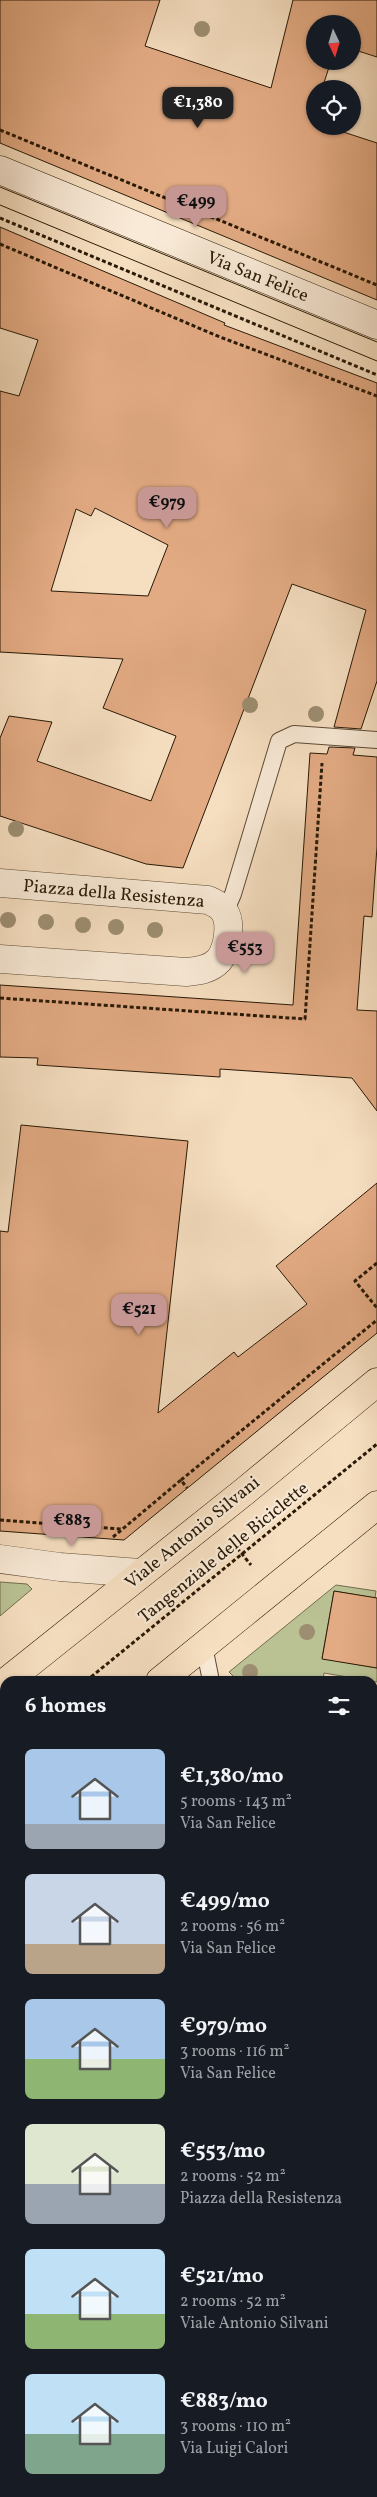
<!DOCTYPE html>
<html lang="en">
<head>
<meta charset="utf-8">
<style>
	:root { --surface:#171b24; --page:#20242c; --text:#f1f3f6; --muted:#9ea1a6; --accent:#c59692 }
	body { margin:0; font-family:Vollkorn,serif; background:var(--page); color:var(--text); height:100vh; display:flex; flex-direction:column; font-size:19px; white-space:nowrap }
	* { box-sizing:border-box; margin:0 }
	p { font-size:16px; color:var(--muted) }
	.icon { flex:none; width:28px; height:28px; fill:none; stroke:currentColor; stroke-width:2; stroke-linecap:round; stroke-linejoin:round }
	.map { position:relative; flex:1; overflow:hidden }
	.sheet { position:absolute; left:0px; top:1676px; width:378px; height:821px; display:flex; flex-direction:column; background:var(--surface); border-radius:15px 15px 0 0; box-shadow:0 1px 4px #0004 }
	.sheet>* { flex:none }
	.needle { width:32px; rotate:176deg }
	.controls { position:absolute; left:306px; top:15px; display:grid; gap:10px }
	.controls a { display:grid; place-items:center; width:55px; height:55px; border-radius:50%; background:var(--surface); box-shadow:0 1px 4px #0004; font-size:25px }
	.price { position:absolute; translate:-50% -42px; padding:0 11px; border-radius:10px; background:var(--accent); color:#111; font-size:16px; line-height:32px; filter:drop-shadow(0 1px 2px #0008) }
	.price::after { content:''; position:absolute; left:50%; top:30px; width:15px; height:11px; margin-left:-8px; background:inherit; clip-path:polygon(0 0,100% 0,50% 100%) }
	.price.on { background:#222; color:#fff }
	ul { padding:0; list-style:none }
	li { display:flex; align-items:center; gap:15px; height:125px; padding:0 25px }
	li span { display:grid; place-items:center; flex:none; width:140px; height:100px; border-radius:8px; color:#555 }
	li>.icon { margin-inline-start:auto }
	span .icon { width:60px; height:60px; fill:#fffc; stroke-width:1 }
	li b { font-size:21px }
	h2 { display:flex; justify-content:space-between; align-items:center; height:60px; padding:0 25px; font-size:21px }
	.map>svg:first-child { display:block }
</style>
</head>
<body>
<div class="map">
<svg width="377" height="2497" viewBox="0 0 377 2497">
	<rect width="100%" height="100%" fill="#f6dfc1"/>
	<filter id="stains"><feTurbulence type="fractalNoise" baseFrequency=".004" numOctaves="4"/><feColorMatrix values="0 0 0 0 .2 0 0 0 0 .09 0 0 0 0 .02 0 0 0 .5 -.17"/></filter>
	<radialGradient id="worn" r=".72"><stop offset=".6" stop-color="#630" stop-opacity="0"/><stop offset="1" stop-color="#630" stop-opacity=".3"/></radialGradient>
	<!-- green -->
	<path fill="#bac294" stroke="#716e4d" d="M 0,1582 L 27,1584 L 32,1589 L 0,1616 Z
		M 336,1585 L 376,1591 L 375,1598 L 334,1591 L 322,1658 L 377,1668 L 377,1682 L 324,1673 L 323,1681 L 275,1679 L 238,1681 L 229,1672 Z
		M 376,1707 L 377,1707 L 377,1859 L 372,1858 L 372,1724 Z
		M 373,2408 L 377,2409 L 377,2497 L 50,2497 L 51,2492 L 372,2492 Z"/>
	<!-- building -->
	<path fill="#e3ab84" stroke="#281906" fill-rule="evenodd" d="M 0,0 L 160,0 L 145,46 L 271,88 L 293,0 L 377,0 L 377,57 L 352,49 L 352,24 L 315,24 L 315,61 L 331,61 L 322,89 L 315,89 L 315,112 L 312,122 L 315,123 L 315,126 L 325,126 L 377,143 L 377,300 L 0,143 Z
		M 0,227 L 225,323 L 224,325 L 377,383 L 377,681 L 361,729 L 334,727 L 366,610 L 292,584 L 183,868 L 146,864 L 0,816 L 0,738 L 9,716 L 52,722 L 37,761 L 151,801 L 176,736 L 103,708 L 123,659 L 0,652 L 0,391 L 19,396 L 38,340 L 0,328 ZM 95,508 L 168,545 L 148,596 L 51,591 L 76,509 L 91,516 Z
		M 329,747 L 355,748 L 353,755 L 377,757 L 377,847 L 372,917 L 364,916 L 357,1010 L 377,1011 L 377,1111 L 352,1078 L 220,1069 L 220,1077 L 37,1065 L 38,1058 L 0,1057 L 0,985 L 293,1005 L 310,753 L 327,754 Z
		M 21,1125 L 188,1141 L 158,1413 L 234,1352 L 238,1357 L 307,1304 L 276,1266 L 377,1183 L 377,1333 L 124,1540 L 0,1531 L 0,1231 L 8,1232 Z
		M 334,1591 L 377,1598 L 377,1668 L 322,1659 Z"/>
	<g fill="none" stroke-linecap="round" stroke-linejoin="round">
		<defs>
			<path id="lane" d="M 225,912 L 233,894 L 279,741 L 294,734 L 377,740
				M 204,1646 L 211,1681"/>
			<path id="street" d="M 0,883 L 208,900 C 214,903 220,905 224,911 C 232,923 228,949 219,960 C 210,970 197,971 186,972 L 0,959
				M 0,1559 L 60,1567 L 140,1573
				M 0,2092 L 5,2093
				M 372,2151 L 377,2151"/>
			<path id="secondary" d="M 0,170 L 377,325"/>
			<path id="primary" d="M 7,1681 L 245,1491 L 377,1382
				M 160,1681 L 377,1505
				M 0,1812 L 5,1808"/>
		</defs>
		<!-- lane casing -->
		<use href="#lane" stroke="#5c4a35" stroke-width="18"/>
		<!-- street casing -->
		<use href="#street" stroke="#5c4a35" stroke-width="29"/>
		<!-- secondary casing -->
		<use href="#secondary" stroke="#281906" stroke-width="29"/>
		<!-- primary casing -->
		<use href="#primary" stroke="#281906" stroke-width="29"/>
		<!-- path -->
		<path stroke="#281906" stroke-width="3" stroke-dasharray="4 2.5" stroke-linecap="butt" d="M 0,130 L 377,285
			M 0,218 L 377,375
			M 0,244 L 220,337 L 377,396
			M 0,998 L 305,1019 L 322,763
			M 377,1263 L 355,1281 L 377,1308
			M 181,1480 L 377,1320
			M 0,1520 L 121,1529
			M 113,1537 L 181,1480 L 187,1488
			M 233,1543 L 251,1565
			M 86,1681 L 377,1444
			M 0,1751 L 5,1747
			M 0,2311 L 5,2312
			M 372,2441 L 377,2442
			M 41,2497 L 42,2492
			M 343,2497 L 344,2492"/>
		<!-- lane -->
		<use href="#lane" stroke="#f9ead7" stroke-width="16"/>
		<!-- street -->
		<use href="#street" stroke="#f9ead7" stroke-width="28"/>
		<!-- secondary -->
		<use href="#secondary" stroke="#f9ead7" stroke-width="28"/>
		<!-- primary -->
		<use href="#primary" stroke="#f6dfc1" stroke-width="28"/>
		<!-- tram -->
		<path stroke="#281906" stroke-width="1" d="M 0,187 L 377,342
			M 0,205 L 377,361"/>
	</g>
	<!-- trees -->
	<g fill="#9d8e72">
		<circle cx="202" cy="29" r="8"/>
		<circle cx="250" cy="705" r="8"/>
		<circle cx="316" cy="714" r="8"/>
		<circle cx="16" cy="829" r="8"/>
		<circle cx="8" cy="920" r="8"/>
		<circle cx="46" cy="922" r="8"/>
		<circle cx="83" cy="925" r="8"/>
		<circle cx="116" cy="927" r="8"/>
		<circle cx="155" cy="930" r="8"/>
		<circle cx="307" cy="1632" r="8"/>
		<circle cx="250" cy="1672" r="8"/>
	</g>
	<g text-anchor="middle" stroke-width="4.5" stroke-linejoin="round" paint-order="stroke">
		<!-- street labels -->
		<g font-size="18" fill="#281906" stroke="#f9ead7">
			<text transform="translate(258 276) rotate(22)" y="6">Via San Felice</text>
			<text transform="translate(114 893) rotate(5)" y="6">Piazza della Resistenza</text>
			<text transform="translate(192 1532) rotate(-39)" y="6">Viale Antonio Silvani</text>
			<text transform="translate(223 1552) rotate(-39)" y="6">Tangenziale delle Biciclette</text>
		</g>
	</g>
	<rect width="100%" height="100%" filter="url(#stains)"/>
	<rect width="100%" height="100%" fill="url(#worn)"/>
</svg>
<div class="controls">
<a><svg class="needle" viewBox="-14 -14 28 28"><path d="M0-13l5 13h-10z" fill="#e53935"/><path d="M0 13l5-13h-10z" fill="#9ea1a6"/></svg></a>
<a><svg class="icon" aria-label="locate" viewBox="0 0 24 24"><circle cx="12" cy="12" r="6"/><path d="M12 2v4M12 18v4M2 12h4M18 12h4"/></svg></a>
</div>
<b class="price on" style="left:198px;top:129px">€1,380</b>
<b class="price" style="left:196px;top:228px">€499</b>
<b class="price" style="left:167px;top:529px">€979</b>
<b class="price" style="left:245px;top:974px">€553</b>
<b class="price" style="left:139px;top:1336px">€521</b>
<b class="price" style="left:72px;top:1547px">€883</b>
<section class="sheet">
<h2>6 homes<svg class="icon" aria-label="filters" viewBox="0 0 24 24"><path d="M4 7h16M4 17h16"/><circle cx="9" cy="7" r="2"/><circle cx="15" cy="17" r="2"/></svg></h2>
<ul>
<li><span style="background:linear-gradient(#a9c7e8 75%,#9aa5b1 0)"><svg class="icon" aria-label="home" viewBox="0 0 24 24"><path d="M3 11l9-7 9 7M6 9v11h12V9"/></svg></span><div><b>€1,380/mo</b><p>5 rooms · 143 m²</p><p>Via San Felice</p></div></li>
<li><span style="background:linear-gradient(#c9d6e8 70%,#b9a48a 0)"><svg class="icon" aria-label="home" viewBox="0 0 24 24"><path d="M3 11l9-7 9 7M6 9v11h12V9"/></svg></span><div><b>€499/mo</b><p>2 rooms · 56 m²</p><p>Via San Felice</p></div></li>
<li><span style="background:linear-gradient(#a9c7e8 60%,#8fb573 0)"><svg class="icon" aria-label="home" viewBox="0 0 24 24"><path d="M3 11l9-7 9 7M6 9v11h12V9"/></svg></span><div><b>€979/mo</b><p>3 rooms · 116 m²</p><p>Via San Felice</p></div></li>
<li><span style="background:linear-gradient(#dfe7d0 60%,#9aa5b1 0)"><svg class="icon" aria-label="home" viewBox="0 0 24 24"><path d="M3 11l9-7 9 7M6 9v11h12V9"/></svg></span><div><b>€553/mo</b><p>2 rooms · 52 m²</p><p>Piazza della Resistenza</p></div></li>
<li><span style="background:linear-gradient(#bfe0f5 65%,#8fb573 0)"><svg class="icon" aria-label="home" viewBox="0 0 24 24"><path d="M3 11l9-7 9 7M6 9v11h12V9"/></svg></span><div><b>€521/mo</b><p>2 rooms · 52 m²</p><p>Viale Antonio Silvani</p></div></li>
<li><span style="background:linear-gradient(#bfe0f5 60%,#7fa58c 0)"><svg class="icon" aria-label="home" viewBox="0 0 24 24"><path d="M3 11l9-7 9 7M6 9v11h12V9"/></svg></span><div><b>€883/mo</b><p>3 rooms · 110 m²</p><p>Via Luigi Calori</p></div></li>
</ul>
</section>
</div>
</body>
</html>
